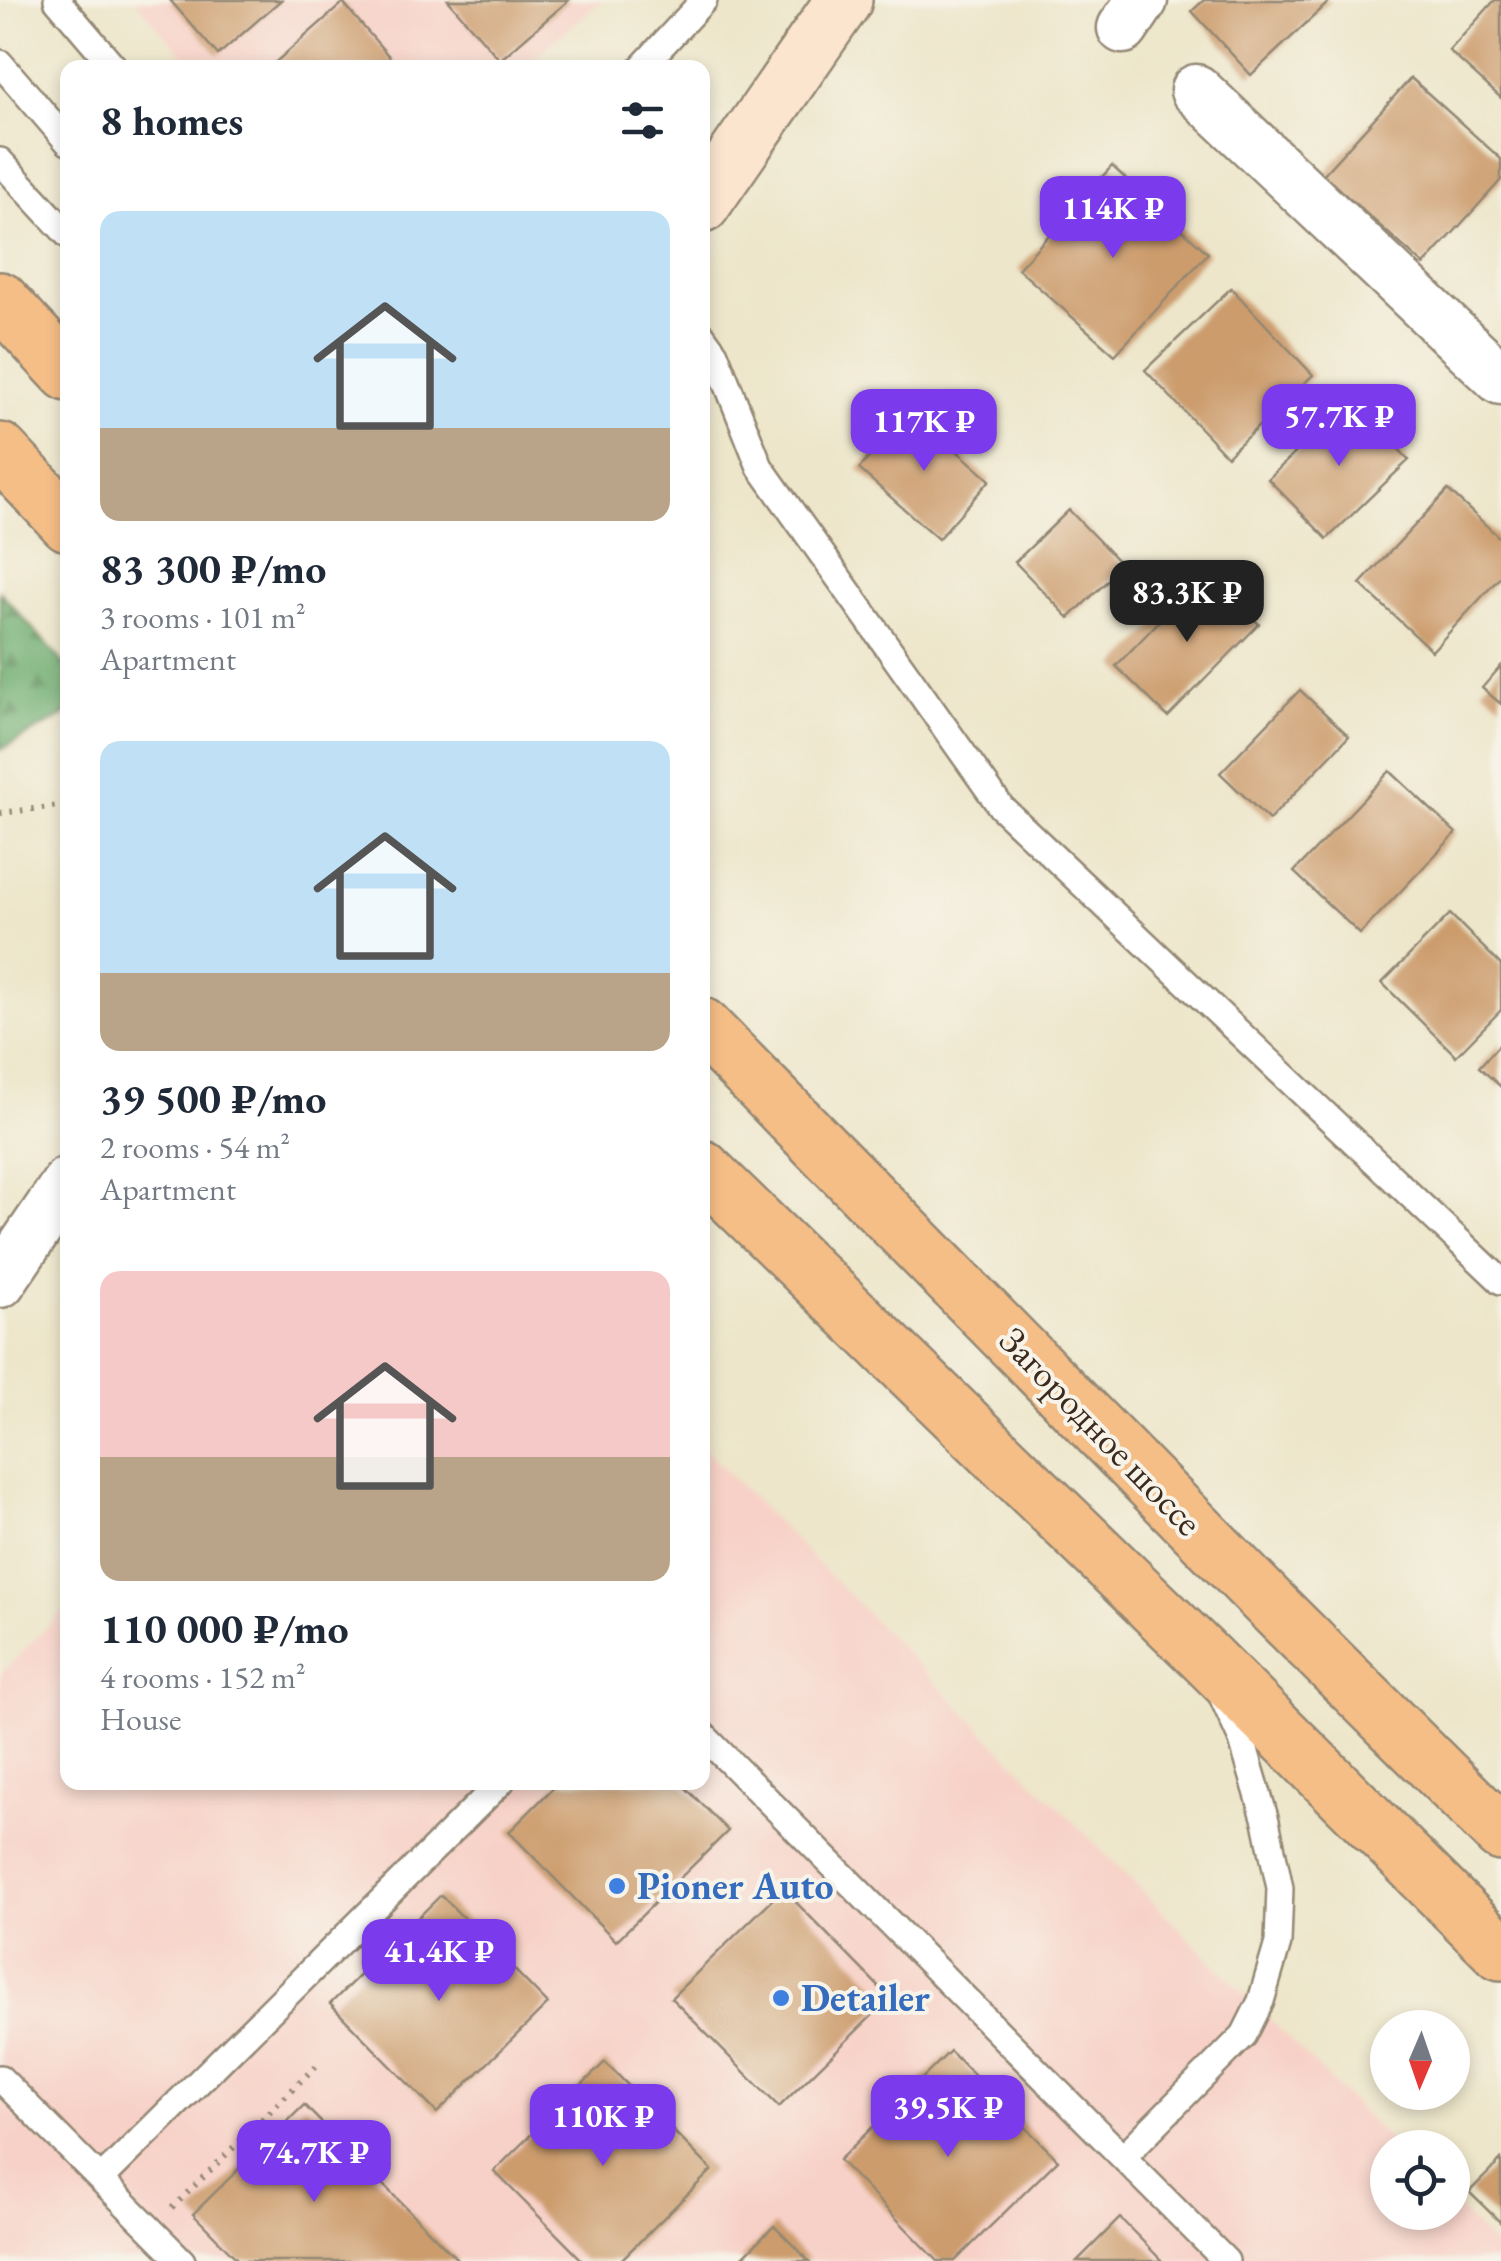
<!DOCTYPE html>
<html lang="en">
<head>
<meta charset="utf-8">
<style>
	:root { --surface:#fff; --page:#f2f2f3; --text:#1f2937; --muted:#747a83; --accent:#7c3aed }
	body { margin:0; font-family:"EB Garamond",serif; background:var(--page); color:var(--text); height:100vh; display:flex; flex-direction:column; font-size:38px; white-space:nowrap }
	* { box-sizing:border-box; margin:0 }
	p { font-size:32px; color:var(--muted) }
	.icon { flex:none; width:55px; height:55px; fill:none; stroke:currentColor; stroke-width:2; stroke-linecap:round; stroke-linejoin:round }
	.map { position:relative; flex:1; overflow:hidden }
	.side { position:absolute; left:60px; top:60px; width:650px; height:1730px; display:flex; flex-direction:column; background:var(--surface); border-radius:20px; box-shadow:0 5px 15px #0003 }
	.side>* { flex:none }
	.needle { width:65px; rotate:182deg }
	.buttons { position:absolute; left:1370px; top:2010px; display:grid; gap:20px }
	.buttons a { display:grid; place-items:center; width:100px; height:100px; border-radius:50%; background:var(--surface); box-shadow:0 5px 15px #0003; font-size:50px }
	.price { position:absolute; translate:-50% -85px; padding:0 22px; border-radius:20px; background:var(--accent); color:#fff; font-size:32px; line-height:65px; filter:drop-shadow(0 2px 5px #0008) }
	.price::after { content:''; position:absolute; left:50%; top:60px; width:30px; height:22px; margin-left:-15px; background:inherit; clip-path:polygon(0 0,100% 0,50% 100%) }
	.price.on { background:#222; color:#fff }
	ul { padding:0; list-style:none }
	li { display:grid; align-content:center; gap:20px; height:530px; padding:0 40px }
	li span { display:grid; place-items:center; height:310px; border-radius:20px; color:#555 }
	li>.icon { margin-inline-start:auto }
	span .icon { width:180px; height:180px; fill:#fffc; stroke-width:1 }
	li b { font-size:42px }
	h2 { display:flex; justify-content:space-between; align-items:center; height:120px; padding:0 40px; font-size:42px }
	.map>svg:first-child { display:block }
</style>
</head>
<body>
<div class="map">
<svg width="1501" height="2261" viewBox="0 0 1501 2261">
	<defs>
		<pattern id="forest-firs" width="22" height="20" patternUnits="userSpaceOnUse" patternTransform="scale(2.5)"><rect width="22" height="20" fill="#6cac6e"/><path d="M5 1l3.5 6h-7zM16 11l3.5 6h-7z" fill="#5a8c5a"/></pattern>
	</defs>
	<rect width="100%" height="100%" fill="#f7f3e8"/>
	<filter id="ink" filterUnits="userSpaceOnUse"><feTurbulence type="fractalNoise" baseFrequency=".01" numOctaves="2"/><feDisplacementMap in="SourceGraphic" scale="20" xChannelSelector="R" yChannelSelector="G"/><feConvolveMatrix kernelMatrix="1 2 1 2 8 2 1 2 1" color-interpolation-filters="sRGB"/></filter>
	<filter id="wash" filterUnits="userSpaceOnUse"><feTurbulence type="fractalNoise" baseFrequency=".0048" numOctaves="4" result="noise"/><feDisplacementMap in="SourceGraphic" scale="40" xChannelSelector="R" yChannelSelector="G"/><feGaussianBlur stdDeviation="2.25" result="paint"/><feColorMatrix in="noise" values="0 0 0 0 0 0 0 0 0 0 0 0 0 0 0 0 0 1.4 0 .05"/><feComposite in="paint" operator="in"/></filter>
	<g filter="url(#wash)">
		<rect width="100%" height="100%" fill="#ede6ca"/>
		<!-- built -->
		<path fill="#f7d1c7" d="M 135,0 L 602,0 L 522,68 L 193,67 Z
			M 703,1448 L 1396,2147 L 1388,2148 L 1388,2212 L 1452,2212 L 1453,2204 L 1501,2253 L 1501,2261 L 0,2261 L 0,1674 L 67,1607 L 68,1782 L 702,1782 Z"/>
		<!-- forest -->
		<path fill="url(#forest-firs)" stroke="#546b46" stroke-width="2.5" d="M 0,592 L 68,668 L 67,714 L 0,750 Z"/>
		<g id="blocks">
			<!-- building -->
			<path fill="#cc9c6d" d="M 170,0 L 281,0 L 218,55 Z
				M 448,0 L 569,0 L 500,60 Z
				M 1204,0 L 1331,0 L 1251,75 L 1192,11 Z
				M 1495,0 L 1501,0 L 1501,98 L 1449,51 Z
				M 343,3 L 399,68 L 269,68 Z
				M 1411,78 L 1501,159 L 1501,180 L 1424,265 L 1323,175 Z
				M 1112,166 L 1208,253 L 1115,355 L 1018,269 Z
				M 1231,288 L 1313,375 L 1227,456 L 1145,370 Z
				M 1351,399 L 1409,460 L 1327,539 L 1268,479 Z
				M 911,410 L 990,480 L 938,539 L 859,469 Z
				M 1448,490 L 1501,539 L 1501,576 L 1432,651 L 1360,584 Z
				M 1069,510 L 1123,566 L 1069,618 L 1015,562 Z
				M 1206,573 L 1259,624 L 1168,717 L 1116,666 Z
				M 1501,666 L 1501,704 L 1482,688 Z
				M 1300,690 L 1349,736 L 1269,820 L 1220,773 Z
				M 1390,771 L 1456,833 L 1360,934 L 1294,872 Z
				M 1450,914 L 1501,965 L 1501,1010 L 1456,1056 L 1382,983 Z
				M 1501,1043 L 1501,1087 L 1479,1067 Z
				M 559,1782 L 680,1782 L 728,1831 L 616,1941 L 509,1832 Z
				M 783,1889 L 890,1998 L 779,2107 L 671,1998 Z
				M 441,1895 L 548,2004 L 437,2113 L 330,2004 Z
				M 950,2051 L 1058,2160 L 955,2261 L 938,2261 L 839,2160 Z
				M 605,2062 L 712,2170 L 620,2261 L 583,2261 L 494,2171 Z
				M 304,2105 L 459,2261 L 239,2261 L 193,2214 Z
				M 1501,2160 L 1501,2223 L 1469,2192 Z
				M 1120,2218 L 1162,2261 L 1077,2261 Z
				M 774,2226 L 809,2261 L 739,2261 Z"/>
		</g>
	</g>
	<g filter="url(#ink)">
		<use href="#blocks" fill-opacity="0" stroke="#948874" stroke-width="2.5"/>
		<g fill="none" stroke-linecap="round" stroke-linejoin="round">
			<defs>
				<path id="lane" d="M 57,0 L 115,68
					M 0,63 L 68,142
					M 641,68 L 704,0
					M 0,161 L 68,235
					M 702,335 L 715,353 L 760,467 L 1001,807 L 1501,1281
					M 702,1734 L 1226,2261
					M 0,2078 L 182,2261
					M 1123,2157 L 1244,2035 L 1261,2001 L 1278,1943 L 1280,1888 L 1266,1821 L 1242,1740 L 1222,1696
					M 101,2179 L 501,1782"/>
				<path id="street" d="M 1123,28 L 1142,0
					M 1196,90 L 1501,379
					M 0,1282 L 68,1182"/>
				<path id="secondary" d="M 702,205 L 844,0"/>
				<path id="highway" d="M 0,300 L 68,373
					M 0,451 L 68,523
					M 702,1026 L 1270,1604 L 1501,1833
					M 702,1168 L 1203,1655 L 1501,1952"/>
			</defs>
			<!-- lane casing -->
			<use href="#lane" stroke="#948874" stroke-width="30"/>
			<!-- street casing -->
			<use href="#street" stroke="#948874" stroke-width="55"/>
			<!-- secondary casing -->
			<use href="#secondary" stroke="#948874" stroke-width="60"/>
			<!-- highway casing -->
			<use href="#highway" stroke="#948874" stroke-width="60"/>
			<!-- path -->
			<path stroke="#948874" stroke-width="6" stroke-dasharray="2.5 8" stroke-linecap="butt" d="M 0,813 L 68,805
				M 172,2208 L 320,2062"/>
			<!-- lane -->
			<use href="#lane" stroke="#fff" stroke-width="25"/>
			<!-- street -->
			<use href="#street" stroke="#fff" stroke-width="50"/>
			<!-- secondary -->
			<use href="#secondary" stroke="#fbe5cf" stroke-width="55"/>
			<!-- highway -->
			<use href="#highway" stroke="#f6be87" stroke-width="55"/>
		</g>
	</g>
	<!-- markers -->
	<g fill="#3f7fe0" stroke="#f7f3e8" stroke-width="4">
		<circle cx="617" cy="1886" r="10"/>
		<circle cx="781" cy="1998" r="10"/>
	</g>
	<g text-anchor="middle" stroke-width="8" stroke-linejoin="round" paint-order="stroke">
		<!-- street labels -->
		<g font-size="38" fill="#3b2a1e" stroke="#f7f3e8">
			<text transform="translate(1101 1431) rotate(46)" y="13">Загородное шоссе</text>
		</g>
		<!-- shop labels -->
		<g font-size="38" font-weight="bold" fill="#366cbe" stroke="#f7f3e8" text-anchor="start">
			<text x="637" y="1899">Pioner Auto</text>
			<text x="801" y="2011">Detailer</text>
		</g>
	</g>
</svg>
<div class="buttons">
<a><svg class="needle" viewBox="-14 -14 28 28"><path d="M0-13l5 13h-10z" fill="#e53935"/><path d="M0 13l5-13h-10z" fill="#747a83"/></svg></a>
<a><svg class="icon" aria-label="locate" viewBox="0 0 24 24"><circle cx="12" cy="12" r="6"/><path d="M12 2v4M12 18v4M2 12h4M18 12h4"/></svg></a>
</div>
<b class="price" style="left:1113px;top:261px">114K ₽</b>
<b class="price" style="left:1339px;top:469px">57.7K ₽</b>
<b class="price" style="left:924px;top:474px">117K ₽</b>
<b class="price on" style="left:1187px;top:645px">83.3K ₽</b>
<b class="price" style="left:439px;top:2004px">41.4K ₽</b>
<b class="price" style="left:948px;top:2160px">39.5K ₽</b>
<b class="price" style="left:603px;top:2169px">110K ₽</b>
<b class="price" style="left:314px;top:2205px">74.7K ₽</b>
<section class="side">
<h2>8 homes<svg class="icon" aria-label="filters" viewBox="0 0 24 24"><path d="M4 7h16M4 17h16"/><circle cx="9" cy="7" r="2"/><circle cx="15" cy="17" r="2"/></svg></h2>
<ul>
<li><span style="background:linear-gradient(#bfe0f5 70%,#b9a48a 0)"><svg class="icon" aria-label="home" viewBox="0 0 24 24"><path d="M3 11l9-7 9 7M6 9v11h12V9"/></svg></span><div><b>83 300 ₽/mo</b><p>3 rooms · 101 m²</p><p>Apartment</p></div></li>
<li><span style="background:linear-gradient(#bfe0f5 75%,#b9a48a 0)"><svg class="icon" aria-label="home" viewBox="0 0 24 24"><path d="M3 11l9-7 9 7M6 9v11h12V9"/></svg></span><div><b>39 500 ₽/mo</b><p>2 rooms · 54 m²</p><p>Apartment</p></div></li>
<li><span style="background:linear-gradient(#f6c9c9 60%,#b9a48a 0)"><svg class="icon" aria-label="home" viewBox="0 0 24 24"><path d="M3 11l9-7 9 7M6 9v11h12V9"/></svg></span><div><b>110 000 ₽/mo</b><p>4 rooms · 152 m²</p><p>House</p></div></li>
</ul>
</section>
</div>
</body>
</html>
